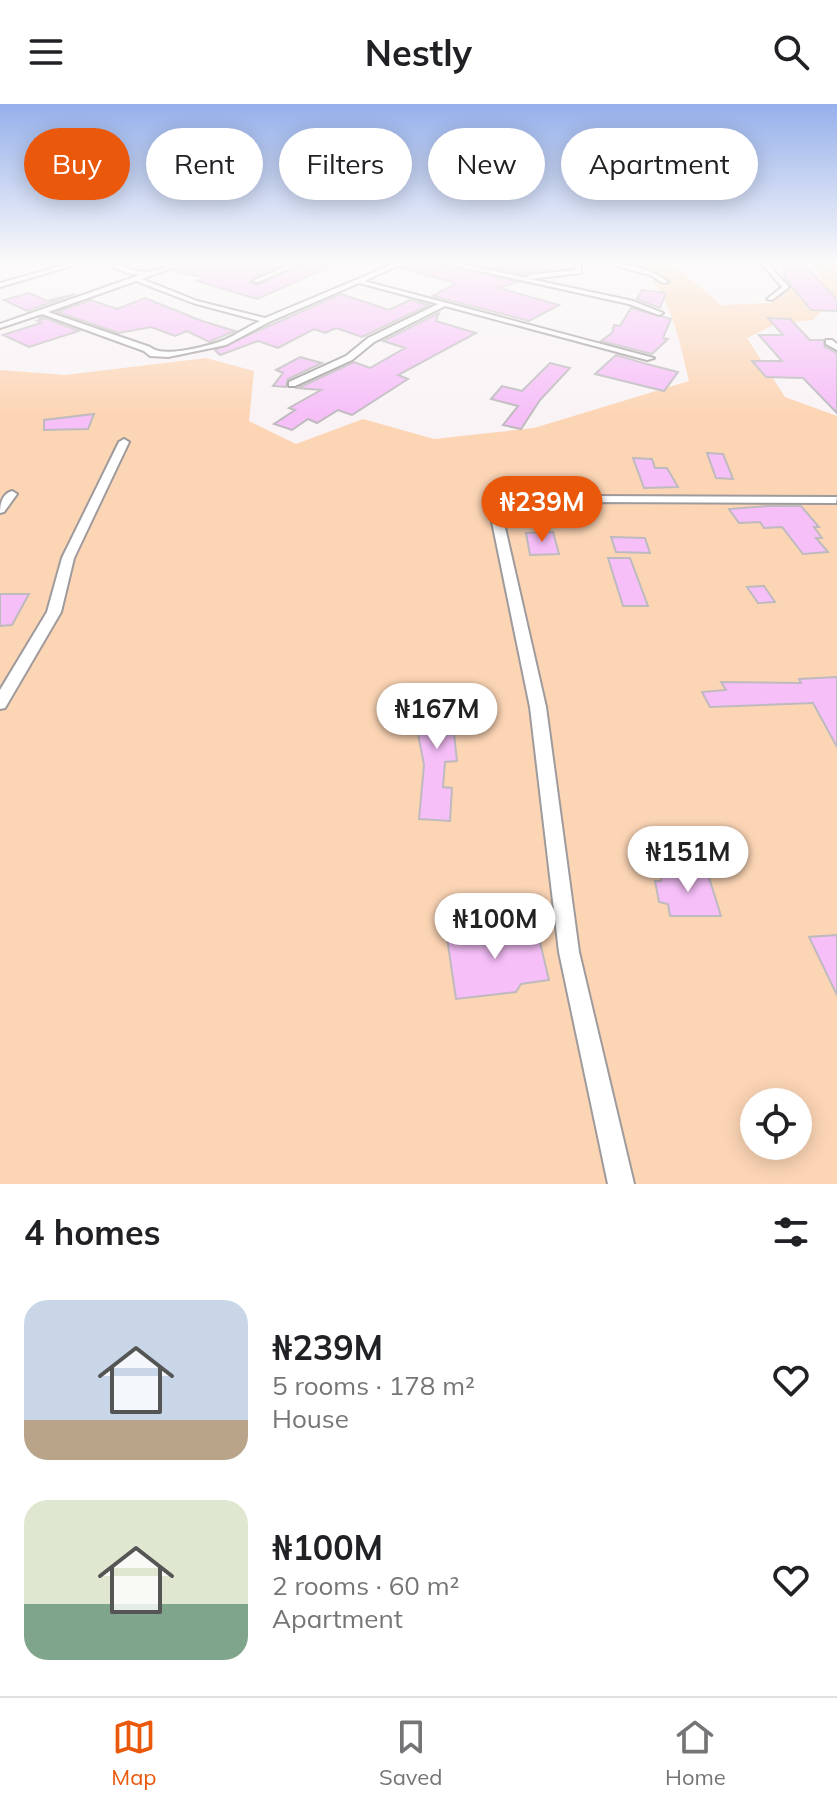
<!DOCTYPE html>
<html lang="en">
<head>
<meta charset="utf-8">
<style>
	:root { --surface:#fff; --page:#f2f2f2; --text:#202124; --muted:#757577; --line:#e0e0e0; --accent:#ea580c }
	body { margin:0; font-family:Mulish,sans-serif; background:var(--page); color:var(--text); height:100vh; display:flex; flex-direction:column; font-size:30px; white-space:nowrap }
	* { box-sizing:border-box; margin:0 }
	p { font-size:26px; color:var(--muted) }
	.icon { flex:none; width:44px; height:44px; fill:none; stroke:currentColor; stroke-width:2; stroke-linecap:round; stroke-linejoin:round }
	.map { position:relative; height:1080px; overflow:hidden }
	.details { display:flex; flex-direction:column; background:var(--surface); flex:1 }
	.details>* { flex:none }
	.banner { position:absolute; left:24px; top:24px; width:790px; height:72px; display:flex; gap:16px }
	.tools { position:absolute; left:740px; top:984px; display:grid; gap:16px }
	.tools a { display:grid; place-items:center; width:72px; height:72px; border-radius:50%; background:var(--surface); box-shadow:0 4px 20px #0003; font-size:40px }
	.price { position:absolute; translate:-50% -68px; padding:0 18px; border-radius:28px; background:#fff; color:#222; font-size:26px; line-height:52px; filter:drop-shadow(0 2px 4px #0008) }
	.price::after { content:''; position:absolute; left:50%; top:48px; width:24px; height:18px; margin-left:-12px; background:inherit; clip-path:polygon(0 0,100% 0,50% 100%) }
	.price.current { background:var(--accent); color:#fff }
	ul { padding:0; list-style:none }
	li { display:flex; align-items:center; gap:24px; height:200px; padding:0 24px }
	li span { display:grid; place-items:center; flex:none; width:224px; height:160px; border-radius:24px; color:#555 }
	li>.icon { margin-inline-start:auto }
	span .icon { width:96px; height:96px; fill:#fffc; stroke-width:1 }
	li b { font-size:34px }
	h2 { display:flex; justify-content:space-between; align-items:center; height:96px; padding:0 24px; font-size:34px }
	.chip { padding:0 28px; border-radius:36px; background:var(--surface); box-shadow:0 4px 20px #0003; font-size:28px; line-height:72px }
	.chip.current { background:var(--accent); color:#fff }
	header { display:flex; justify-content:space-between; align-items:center; height:104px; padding:0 24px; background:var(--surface); font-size:36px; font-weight:700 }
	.menu { display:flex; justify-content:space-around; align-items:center; height:112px; border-top:2px solid var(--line); background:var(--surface); font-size:22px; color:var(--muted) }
	.menu a { display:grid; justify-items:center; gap:4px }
	.menu .current { color:var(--accent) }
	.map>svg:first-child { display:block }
</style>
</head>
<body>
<header><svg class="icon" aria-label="menu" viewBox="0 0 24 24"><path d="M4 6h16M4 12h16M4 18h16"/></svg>Nestly<svg class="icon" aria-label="search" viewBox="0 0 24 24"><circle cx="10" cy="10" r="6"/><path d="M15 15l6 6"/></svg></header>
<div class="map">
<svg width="837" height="1080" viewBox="0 0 837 1080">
	<rect width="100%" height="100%" fill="#f9f3f5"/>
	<!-- green -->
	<path fill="#fcd5b5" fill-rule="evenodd" d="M 640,159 L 671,159 L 721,201 L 771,199 L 786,184 L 823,175 L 809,159 L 837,159 L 837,196 L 825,203 L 813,216 L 778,219 L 747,234 L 785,293 L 837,312 L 837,1080 L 0,1080 L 0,266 L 65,271 L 206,254 L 254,267 L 249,317 L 296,340 L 363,315 L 434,335 L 534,324 L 689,277 C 677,227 673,200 640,159 ZM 754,998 L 798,998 L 798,1042 L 754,1042 Z"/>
	<!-- building -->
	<path fill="#f6bff8" stroke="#bebabe" stroke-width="2" d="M 188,159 L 286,159 L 252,174 L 250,179 L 257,181 L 304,159 L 339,159 L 257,195 L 197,177 L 206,174 L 173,167 Z
		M 407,159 L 440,159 L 517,178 L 499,184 L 559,201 L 529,217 L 433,192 L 456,179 L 399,164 Z
		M 467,159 L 521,159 L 552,166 L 525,170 Z
		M 784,159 L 803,159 L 837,196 L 837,207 L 811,206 L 785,174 Z
		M 642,186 L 666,189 L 660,204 L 637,195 Z
		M 29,189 L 47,197 L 75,190 L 27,207 L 4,196 Z
		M 341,190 L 389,206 L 410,196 L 429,201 L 362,233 L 336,224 L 325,229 L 314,225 L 278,244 L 258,237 L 220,251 L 215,246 Z
		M 145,194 L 202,217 L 235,227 L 209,238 L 187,227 L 175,232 L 151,223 L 119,229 L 57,208 L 91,196 L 117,205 Z
		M 631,204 L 671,215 L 663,234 L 668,235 L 652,250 L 601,237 L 612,229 L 614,221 L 620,222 Z
		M 439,209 L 436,217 L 476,229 L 398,271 L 408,275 L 352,311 L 338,306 L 317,319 L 308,315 L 292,326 L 274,320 L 295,306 L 289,304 L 321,286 L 298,284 L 354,258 L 370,264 L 405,244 L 383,237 Z
		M 40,214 L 42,213 L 79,227 L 29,243 L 3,231 L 41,219 L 37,217 L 43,215 Z
		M 768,214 L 790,215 L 810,236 L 823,236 L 825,243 L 837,249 L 837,309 L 803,274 L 766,273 L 752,257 L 782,257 L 759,231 L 783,231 Z
		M 616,251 L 643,259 L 678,268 L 664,287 L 595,270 Z
		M 300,253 L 322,259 L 288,275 L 286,283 L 273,282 L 283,269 L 276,266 Z
		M 550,259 L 570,264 L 540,296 L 521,325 L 503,321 L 518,302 L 491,295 L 502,282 L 522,287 Z
		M 94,310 L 88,325 L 44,326 L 44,316 Z
		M 707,349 L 723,350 L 733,375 L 716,374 Z
		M 633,354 L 652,355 L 655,364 L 667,364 L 678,383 L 644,384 Z
		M 767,402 L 801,402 L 819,423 L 814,423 L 822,434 L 816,434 L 828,448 L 803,450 L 782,423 L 764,424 L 760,418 L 739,419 L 729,405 Z
		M 553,428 L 559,450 L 530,451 L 526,429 Z
		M 611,433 L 645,434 L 650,449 L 616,448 Z
		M 608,454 L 630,454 L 648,502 L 623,502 Z
		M 764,482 L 775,498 L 758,499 L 747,483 Z
		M 0,490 L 29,490 L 12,521 L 0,522 Z
		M 837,573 L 837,643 L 813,599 L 710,603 L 702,588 L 726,586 L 721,578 L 801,579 L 799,575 Z
		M 460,589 L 463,611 L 452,611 L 457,657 L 445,658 L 443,683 L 452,684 L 450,717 L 419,715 L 424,661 L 418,630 L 417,591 Z
		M 707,767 L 721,812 L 670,812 L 668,800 L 659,798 L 655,777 L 661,777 L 662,769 Z
		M 497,821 L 498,831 L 536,822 L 549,876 L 521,880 L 516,888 L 456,895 L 447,834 L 456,835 L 457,826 Z
		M 837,831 L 837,891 L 809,833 Z"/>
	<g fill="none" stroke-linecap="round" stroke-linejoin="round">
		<defs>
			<path id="minor" d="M 72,159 L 81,159 L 0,183 L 0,179 Z
				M 106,159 C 120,159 131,168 145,168 C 158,168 171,159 185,159 L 142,175 L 197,197 L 265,214 L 396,159 L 404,159 L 364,177 L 654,254 L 647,256 L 445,202 L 374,238 L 352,256 L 295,282 L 289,282 L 289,278 L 346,252 L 368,234 L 438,200 L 359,179 L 269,218 L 226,241 L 168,253 L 150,252 L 144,247 L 42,210 L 0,224 L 0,220 L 140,171 L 127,169 ZM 136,177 L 193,199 L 260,217 C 247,223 233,233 219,238 C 203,243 163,254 150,243 L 48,208 Z
				M 293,159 L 301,159 L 258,178 L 253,177 Z
				M 443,159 L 453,159 L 528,174 L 527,173 L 530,171 L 576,166 L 575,159 L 581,159 L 581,169 L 530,175 L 633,197 L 663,209 L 659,211 L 629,200 Z
				M 604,159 C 625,158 652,165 668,178 L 663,179 L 651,171 Z
				M 761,159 L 767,159 L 789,183 L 772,196 L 767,195 L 782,183 Z
				M 826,236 L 832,236 L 837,240 L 837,246 L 826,240 Z
				M 124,335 L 129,338 L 74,454 L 61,508 L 5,604 L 0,605 L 0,586 L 47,508 L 62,454 L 119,338 Z
				M 12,387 L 17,390 L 4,408 L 0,409 C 0,400 2,390 12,387 Z
				M 589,392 L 837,393 L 836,399 L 589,398 L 501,406 L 546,603 L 579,848 L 634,1080 L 608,1080 L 559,848 L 530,603 L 489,403 L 495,400 Z"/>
		</defs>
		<!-- minor casing -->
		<use href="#minor" stroke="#9f9a9b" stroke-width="4"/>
		<!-- minor -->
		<use href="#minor" fill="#fff" fill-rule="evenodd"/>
	</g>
	<!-- sky -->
	<linearGradient id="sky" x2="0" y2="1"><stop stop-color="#95b0eb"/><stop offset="0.51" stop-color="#fcfafa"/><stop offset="1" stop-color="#fcfafa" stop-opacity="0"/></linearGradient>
	<rect width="837" height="310" fill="url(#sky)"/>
</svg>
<div class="tools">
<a><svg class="icon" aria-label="locate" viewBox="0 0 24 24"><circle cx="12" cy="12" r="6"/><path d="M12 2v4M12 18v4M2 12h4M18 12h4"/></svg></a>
</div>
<b class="price current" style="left:542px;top:440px">₦239M</b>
<b class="price" style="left:437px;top:647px">₦167M</b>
<b class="price" style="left:688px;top:790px">₦151M</b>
<b class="price" style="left:495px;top:857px">₦100M</b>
<div class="banner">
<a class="chip current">Buy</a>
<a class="chip">Rent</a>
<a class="chip">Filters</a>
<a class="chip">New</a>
<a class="chip">Apartment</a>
</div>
</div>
<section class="details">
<h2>4 homes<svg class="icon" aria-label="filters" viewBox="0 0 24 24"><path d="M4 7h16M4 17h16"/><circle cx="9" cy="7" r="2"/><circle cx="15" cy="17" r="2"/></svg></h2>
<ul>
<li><span style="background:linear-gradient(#c9d6e8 75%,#b9a48a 0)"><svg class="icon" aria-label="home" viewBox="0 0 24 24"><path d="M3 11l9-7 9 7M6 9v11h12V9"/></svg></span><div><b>₦239M</b><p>5 rooms · 178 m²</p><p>House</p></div><svg class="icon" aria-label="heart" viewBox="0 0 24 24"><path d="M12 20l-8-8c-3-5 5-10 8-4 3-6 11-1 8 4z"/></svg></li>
<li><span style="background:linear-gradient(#dfe7d0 65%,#7fa58c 0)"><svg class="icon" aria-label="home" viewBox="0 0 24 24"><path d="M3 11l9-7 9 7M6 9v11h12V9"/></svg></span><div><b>₦100M</b><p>2 rooms · 60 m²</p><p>Apartment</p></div><svg class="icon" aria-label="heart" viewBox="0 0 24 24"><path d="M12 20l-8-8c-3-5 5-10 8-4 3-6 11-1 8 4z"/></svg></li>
</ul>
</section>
<nav class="menu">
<a class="current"><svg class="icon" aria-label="map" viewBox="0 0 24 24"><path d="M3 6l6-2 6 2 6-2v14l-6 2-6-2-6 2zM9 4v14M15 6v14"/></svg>Map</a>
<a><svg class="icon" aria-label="saved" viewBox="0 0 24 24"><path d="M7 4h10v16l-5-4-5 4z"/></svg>Saved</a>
<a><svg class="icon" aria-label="home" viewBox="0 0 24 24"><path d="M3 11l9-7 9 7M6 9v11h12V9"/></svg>Home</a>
</nav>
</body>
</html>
